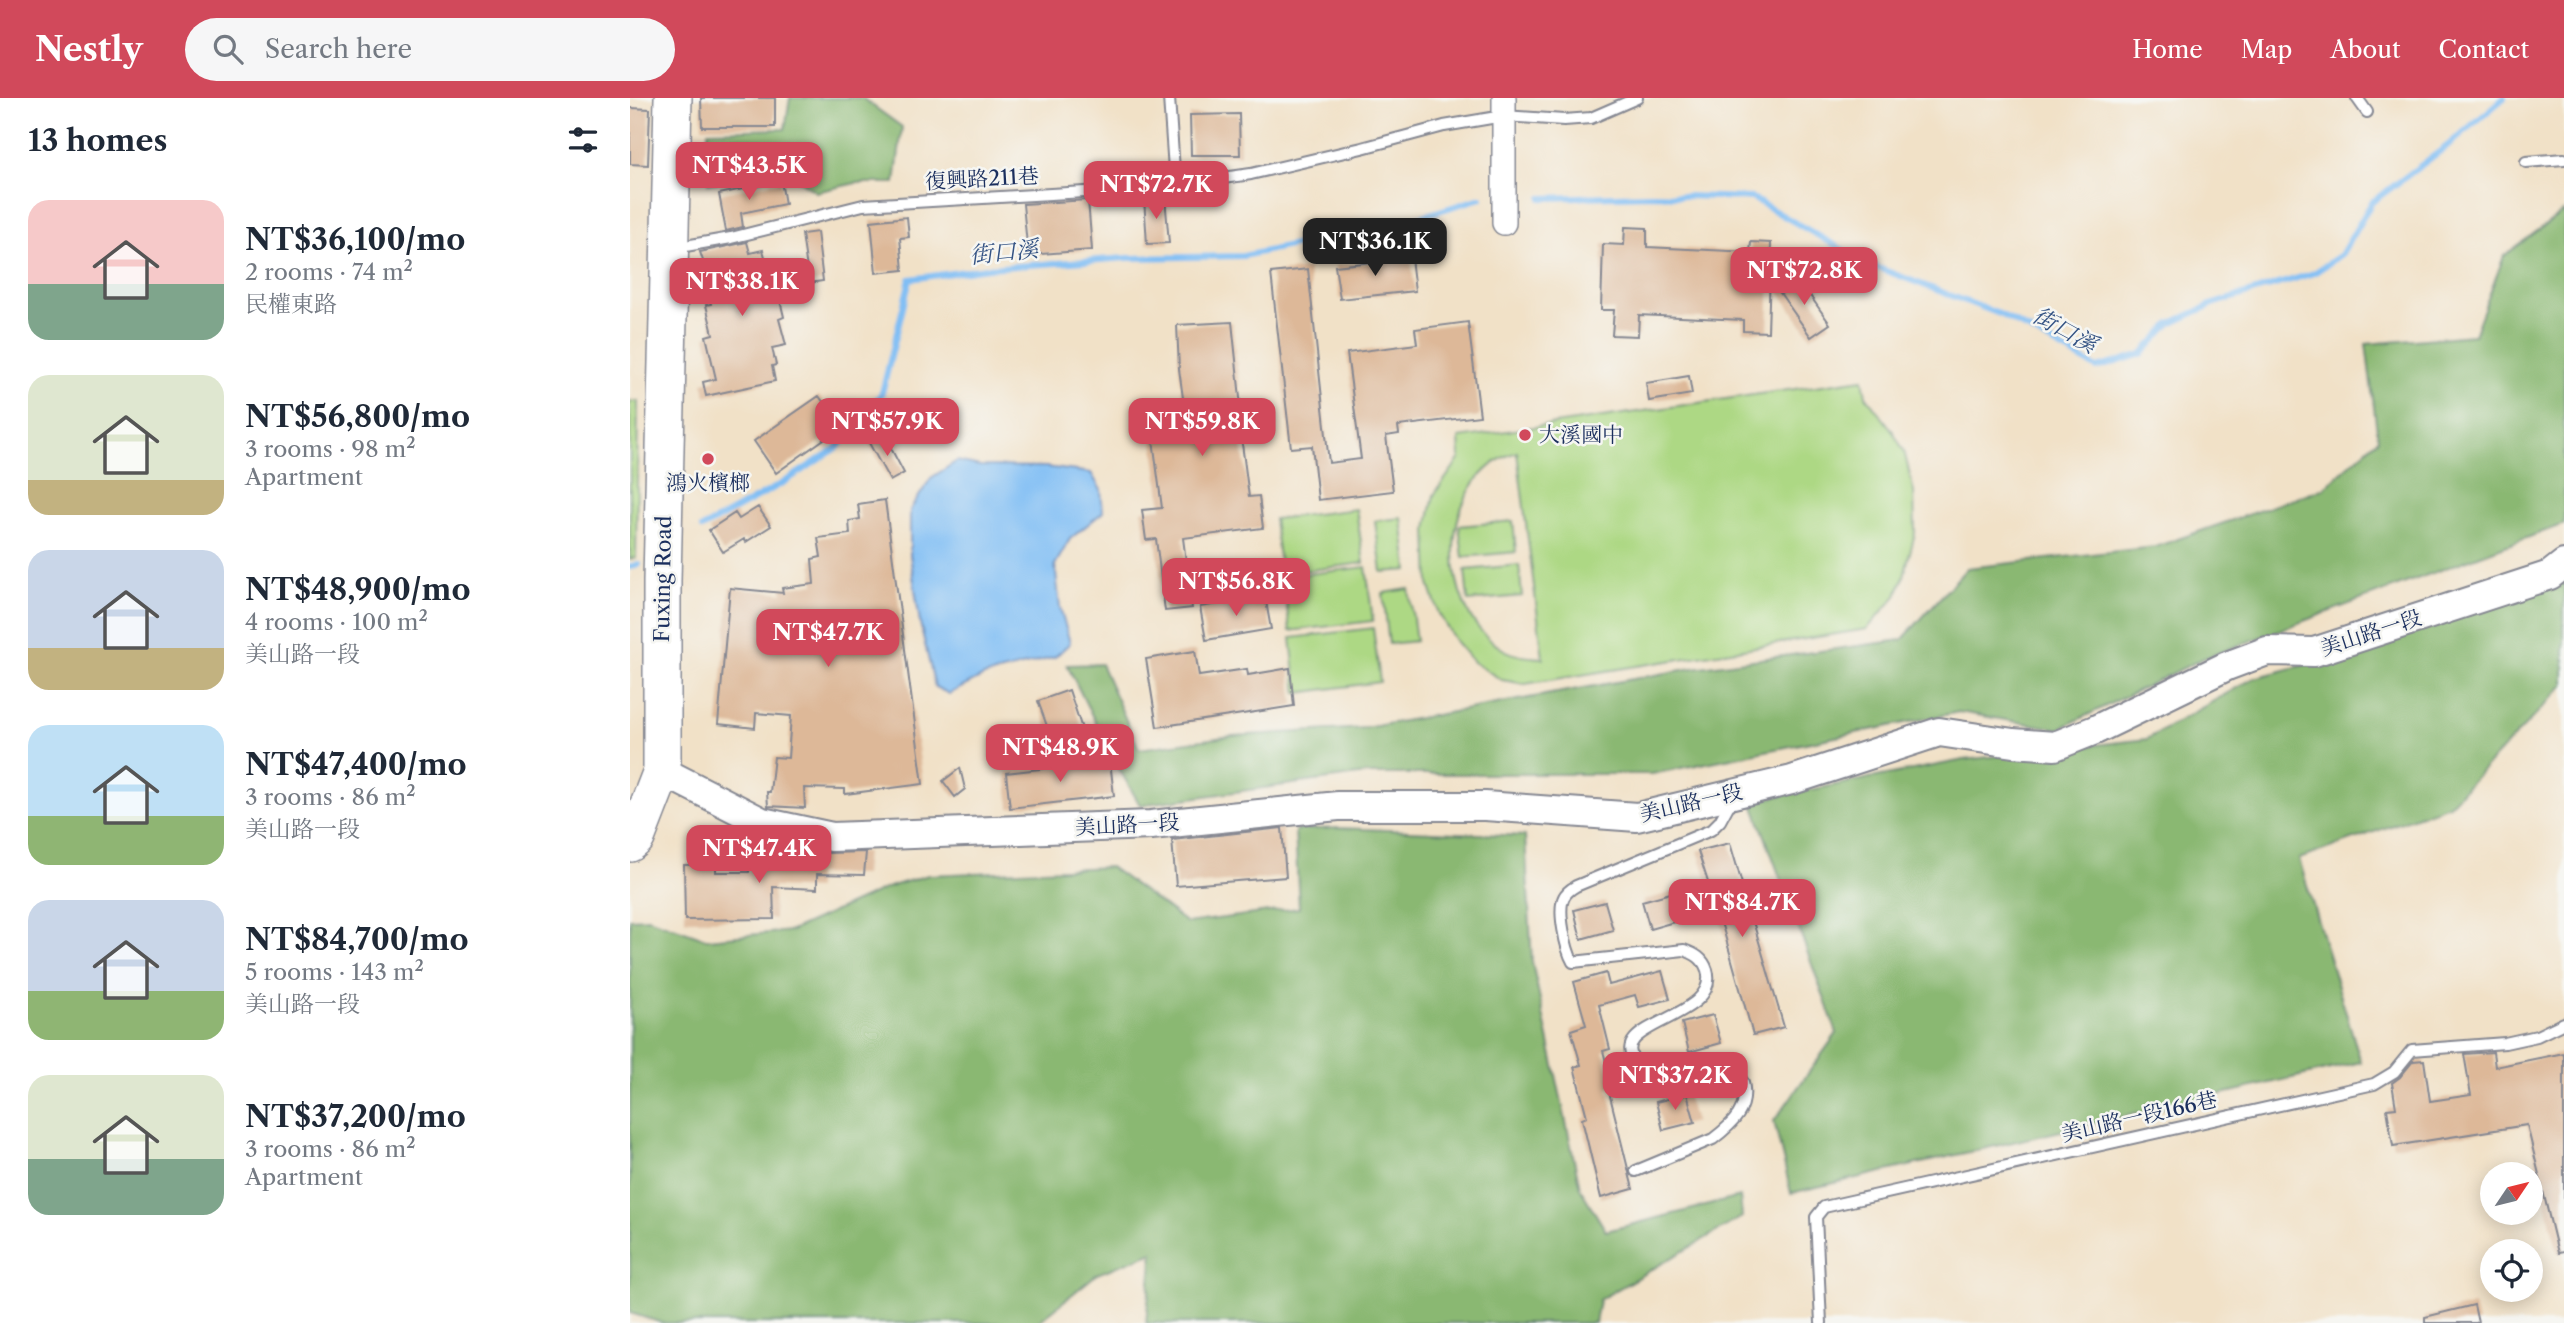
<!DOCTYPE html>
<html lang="en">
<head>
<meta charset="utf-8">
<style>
	:root { --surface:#fff; --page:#f6f6f7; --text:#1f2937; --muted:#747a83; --accent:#d1495b }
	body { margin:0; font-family:"Libre Caslon Text","Noto Serif TC",serif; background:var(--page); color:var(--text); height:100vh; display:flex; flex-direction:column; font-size:26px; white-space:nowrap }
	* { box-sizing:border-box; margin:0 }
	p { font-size:23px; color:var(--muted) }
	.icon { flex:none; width:38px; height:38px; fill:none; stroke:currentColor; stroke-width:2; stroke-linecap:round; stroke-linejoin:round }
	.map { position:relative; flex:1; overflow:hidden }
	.panel { display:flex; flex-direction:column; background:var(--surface); width:630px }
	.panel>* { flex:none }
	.needle { width:46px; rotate:55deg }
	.controls { position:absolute; left:1850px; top:1064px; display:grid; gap:14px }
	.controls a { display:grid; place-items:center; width:63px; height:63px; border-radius:50%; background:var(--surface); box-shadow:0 4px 18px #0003; font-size:35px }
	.price { position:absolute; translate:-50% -60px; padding:0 16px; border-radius:14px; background:var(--accent); color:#fff; font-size:23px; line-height:46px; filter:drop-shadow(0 2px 4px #0008) }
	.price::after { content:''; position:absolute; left:50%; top:42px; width:21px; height:16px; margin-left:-10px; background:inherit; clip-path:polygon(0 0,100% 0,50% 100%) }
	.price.active { background:#222; color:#fff }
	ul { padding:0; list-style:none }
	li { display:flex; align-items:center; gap:21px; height:175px; padding:0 28px }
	li span { display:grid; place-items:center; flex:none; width:196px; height:140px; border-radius:21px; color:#555 }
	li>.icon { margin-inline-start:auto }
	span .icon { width:84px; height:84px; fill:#fffc; stroke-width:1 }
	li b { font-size:30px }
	h2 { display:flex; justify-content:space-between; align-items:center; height:84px; padding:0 28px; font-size:30px }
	header { display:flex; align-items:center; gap:42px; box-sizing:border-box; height:98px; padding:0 35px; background:var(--accent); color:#fff }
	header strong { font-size:33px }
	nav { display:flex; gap:38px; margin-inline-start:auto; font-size:24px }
	.search { width:490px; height:63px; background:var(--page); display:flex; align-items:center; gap:18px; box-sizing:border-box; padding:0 24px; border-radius:38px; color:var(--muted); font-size:26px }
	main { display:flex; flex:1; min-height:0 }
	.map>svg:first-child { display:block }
</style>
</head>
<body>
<header>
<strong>Nestly</strong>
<div class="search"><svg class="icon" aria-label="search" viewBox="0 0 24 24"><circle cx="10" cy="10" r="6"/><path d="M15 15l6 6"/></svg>Search here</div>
<nav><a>Home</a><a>Map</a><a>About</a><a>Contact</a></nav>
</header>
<main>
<section class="panel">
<h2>13 homes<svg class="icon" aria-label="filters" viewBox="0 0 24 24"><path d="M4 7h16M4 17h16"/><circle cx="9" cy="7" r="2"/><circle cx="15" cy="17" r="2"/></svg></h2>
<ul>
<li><span style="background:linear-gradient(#f6c9c9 60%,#7fa58c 0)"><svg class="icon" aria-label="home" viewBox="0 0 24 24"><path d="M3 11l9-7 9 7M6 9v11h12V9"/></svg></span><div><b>NT$36,100/mo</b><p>2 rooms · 74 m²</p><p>民權東路</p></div></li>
<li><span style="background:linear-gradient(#dfe7d0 75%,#c2b280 0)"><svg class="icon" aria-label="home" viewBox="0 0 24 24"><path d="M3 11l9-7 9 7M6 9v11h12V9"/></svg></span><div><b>NT$56,800/mo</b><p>3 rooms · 98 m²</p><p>Apartment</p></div></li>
<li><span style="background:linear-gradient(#c9d6e8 70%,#c2b280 0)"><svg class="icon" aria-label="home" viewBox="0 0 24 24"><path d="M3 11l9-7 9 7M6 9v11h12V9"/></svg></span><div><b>NT$48,900/mo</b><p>4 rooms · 100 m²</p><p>美山路一段</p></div></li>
<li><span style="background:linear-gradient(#bfe0f5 65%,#8fb573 0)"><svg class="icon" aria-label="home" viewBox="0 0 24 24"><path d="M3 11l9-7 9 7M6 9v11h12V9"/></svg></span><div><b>NT$47,400/mo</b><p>3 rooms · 86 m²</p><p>美山路一段</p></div></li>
<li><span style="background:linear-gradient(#c9d6e8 65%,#8fb573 0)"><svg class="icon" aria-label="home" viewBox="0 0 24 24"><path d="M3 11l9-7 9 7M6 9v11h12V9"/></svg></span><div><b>NT$84,700/mo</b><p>5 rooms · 143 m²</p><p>美山路一段</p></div></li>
<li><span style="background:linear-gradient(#dfe7d0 60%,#7fa58c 0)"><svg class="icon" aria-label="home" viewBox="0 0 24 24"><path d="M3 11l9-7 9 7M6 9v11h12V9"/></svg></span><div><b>NT$37,200/mo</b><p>3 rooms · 86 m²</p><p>Apartment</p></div></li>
</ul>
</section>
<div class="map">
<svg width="1934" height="1225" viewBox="0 0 1934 1225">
	<rect width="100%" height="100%" fill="#f6f6f2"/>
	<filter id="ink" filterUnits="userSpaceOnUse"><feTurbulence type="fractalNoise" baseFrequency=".0143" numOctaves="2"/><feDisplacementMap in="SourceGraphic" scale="14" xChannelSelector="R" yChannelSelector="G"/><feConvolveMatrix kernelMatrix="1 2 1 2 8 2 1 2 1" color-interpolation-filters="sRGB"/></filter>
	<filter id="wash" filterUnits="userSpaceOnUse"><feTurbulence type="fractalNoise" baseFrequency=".00686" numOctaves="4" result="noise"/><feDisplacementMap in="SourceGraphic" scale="28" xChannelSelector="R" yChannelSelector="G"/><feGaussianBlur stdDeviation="1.57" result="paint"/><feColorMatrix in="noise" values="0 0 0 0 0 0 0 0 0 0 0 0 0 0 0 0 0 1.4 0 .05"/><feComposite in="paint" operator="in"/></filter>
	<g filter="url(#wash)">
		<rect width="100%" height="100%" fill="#f1e1c7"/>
		<!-- green -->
		<path fill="#add884" stroke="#648471" stroke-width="2" fill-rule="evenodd" d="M 1233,281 L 1236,298 L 1262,332 L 1274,353 L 1284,394 L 1285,435 L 1273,482 L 1266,498 L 1237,531 L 895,586 L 872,582 L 843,564 L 826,544 L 809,516 L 799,486 L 797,431 L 804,397 L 830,360 L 829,340 ZM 887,354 L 913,560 L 912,560 C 897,559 884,558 871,550 C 804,509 808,378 887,354 Z
			M 8,303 L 6,460 L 0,461 L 0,304 Z
			M 726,411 L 734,465 L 651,476 L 644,421 Z
			M 772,420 L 778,472 L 752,474 L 745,423 Z
			M 883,423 L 886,454 L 833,459 L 829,428 Z
			M 889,467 L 892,498 L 838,503 L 835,472 Z
			M 736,469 L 743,523 L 660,533 L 653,479 Z
			M 779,491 L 786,543 L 759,546 L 753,495 Z
			M 743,530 L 750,584 L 667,595 L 661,540 Z"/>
		<!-- forest -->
		<path fill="#8ab872" stroke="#527468" stroke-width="2" d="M 160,0 L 232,0 L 272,29 L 265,85 L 226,85 L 186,94 L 152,71 L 78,86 L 78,33 L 155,31 Z
			M 1934,113 L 1934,426 L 1572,561 L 1429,631 L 1329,614 L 1022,676 L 736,676 L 510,707 L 484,662 L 437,567 L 471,566 L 509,651 L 602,638 L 735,630 L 1063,570 L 1272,542 L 1337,470 L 1525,449 L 1694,390 L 1748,341 L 1736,246 L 1844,237 L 1874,158 Z
			M 1934,484 L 1934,587 L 1819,707 L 1669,761 L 1731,964 L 1161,1095 L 1144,1023 L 1207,935 L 1122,703 L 1334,662 L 1517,641 L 1624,580 L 1724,554 Z
			M 710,730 L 895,738 L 902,864 L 950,1090 L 976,1133 L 1110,1099 L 1112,1119 L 969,1202 L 965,1225 L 516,1225 L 523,1154 L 467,1176 L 407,1225 L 32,1225 L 0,1215 L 0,821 L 18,820 L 77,841 L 161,833 L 259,789 L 298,777 L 480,769 L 557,825 L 669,810 L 665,732 Z"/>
		<!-- water -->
		<path fill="#80bef4" stroke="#4e76a9" stroke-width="2" d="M 327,363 L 350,368 L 416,369 L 461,375 L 471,392 L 473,414 L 440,441 L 425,467 L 430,509 L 440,545 L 425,559 L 354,578 L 319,596 L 305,589 L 290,525 L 280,457 L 280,412 L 301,380 Z"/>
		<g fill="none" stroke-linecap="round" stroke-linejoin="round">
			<!-- stream -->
			<path stroke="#80bef4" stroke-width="6" d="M 912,100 L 1021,97 L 1122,100 L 1238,166 L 1372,217 L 1467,270 L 1512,256 L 1540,226 L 1583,206 L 1684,175 L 1711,157 L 1742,104 L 1817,48 L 1874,0
				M 72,430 L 153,385 L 208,349 L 252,295 L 280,181 L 357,170 L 497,160 L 613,158 L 773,124 L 851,100
				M 0,469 L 8,466"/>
		</g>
		<g id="blocks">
			<!-- building -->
			<path fill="#ddb898" d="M 71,0 L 145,0 L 145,29 L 72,29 Z
				M 0,10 L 20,11 L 18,67 L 0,66 Z
				M 609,16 L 610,57 L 561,57 L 560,17 Z
				M 151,83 L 155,106 L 111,115 L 113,129 L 96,133 L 89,96 Z
				M 535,99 L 539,145 L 517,146 L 514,100 Z
				M 458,102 L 462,152 L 398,157 L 393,106 Z
				M 277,119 L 279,139 L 270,140 L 273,172 L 246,175 L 241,123 Z
				M 995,129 L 1017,130 L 1017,149 L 1120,154 L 1121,144 L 1141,145 L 1138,234 L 1113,233 L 1113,222 L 1009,217 L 1008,238 L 982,237 L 984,212 L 971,212 L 973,146 L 994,147 Z
				M 187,134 L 193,183 L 179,185 L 172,136 Z
				M 117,144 L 120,155 L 133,152 L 137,166 L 141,165 L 154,219 L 149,221 L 156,247 L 142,250 L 146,267 L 142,268 L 145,283 L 76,298 L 73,284 L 86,281 L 76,238 L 83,236 L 76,207 L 81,206 L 76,180 L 79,180 L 70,154 Z
				M 781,160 L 785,193 L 710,201 L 705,168 Z
				M 678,171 L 699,365 L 731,361 L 717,255 L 787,246 L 785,231 L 838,224 L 850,318 L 768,328 L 769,336 L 756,338 L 763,393 L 688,402 L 682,348 L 661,350 L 641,175 Z
				M 1167,179 L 1200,226 L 1181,239 L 1148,192 Z
				M 602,224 L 612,319 L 625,317 L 628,336 L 611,338 L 619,399 L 629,398 L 633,430 L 553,440 L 562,510 L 535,513 L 526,441 L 516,442 L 512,412 L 532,410 L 522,334 L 557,329 L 549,271 L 547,227 Z
				M 1059,278 L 1062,296 L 1019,303 L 1016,285 Z
				M 189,298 L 211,329 L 146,375 L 124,343 Z
				M 254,337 L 274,375 L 260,383 L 239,345 Z
				M 255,402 L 293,686 L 215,696 L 215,691 L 174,690 L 175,710 L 138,708 L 137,694 L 140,694 L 144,659 L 158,660 L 161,618 L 126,615 L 125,630 L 88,626 L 100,490 L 153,495 L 152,490 L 184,486 L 182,461 L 191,459 L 188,440 L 220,436 L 219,423 L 230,421 L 228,406 Z
				M 128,409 L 141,428 L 116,444 L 114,441 L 93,454 L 79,432 L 105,415 L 109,421 Z
				M 635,498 L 641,531 L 576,542 L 570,509 Z
				M 565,553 L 569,578 L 617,571 L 618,577 L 660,570 L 664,608 L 527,629 L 516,561 Z
				M 439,592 L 452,631 L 422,642 L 408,603 Z
				M 480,663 L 484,698 L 380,710 L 376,675 Z
				M 330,670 L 335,691 L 325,699 L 313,683 Z
				M 652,730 L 656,779 L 546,788 L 542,742 Z
				M 1100,745 L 1154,929 L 1123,937 L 1094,834 L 1068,753 Z
				M 165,748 L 199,755 L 236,754 L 234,777 L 187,776 L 187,791 L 143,789 L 144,821 L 55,822 L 54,767 L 86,766 L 86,774 L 119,774 L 120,767 L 165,767 Z
				M 1044,794 L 1051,822 L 1020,831 L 1012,803 Z
				M 975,804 L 983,832 L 951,841 L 944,812 Z
				M 1032,873 L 1040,901 L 1009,909 L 1005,897 L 969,907 L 980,951 L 973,953 L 983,989 L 978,990 L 1003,1091 L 971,1100 L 952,1021 L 957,1019 L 944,969 L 951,967 L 941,932 L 956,927 L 944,884 L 976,875 L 979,887 Z
				M 1083,917 L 1091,945 L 1059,954 L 1052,925 Z
				M 1863,954 L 1865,969 L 1934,955 L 1934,1154 L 1928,1155 L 1897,1027 L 1763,1048 L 1757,1011 L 1766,1010 L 1762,985 L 1770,979 L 1783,963 L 1794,962 L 1800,1003 L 1841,997 L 1834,956 Z
				M 1057,996 L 1065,1024 L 1033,1032 L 1026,1004 Z
				M 1844,1207 L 1848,1225 L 1795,1225 L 1795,1219 Z"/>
		</g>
	</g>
	<g filter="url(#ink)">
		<use href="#blocks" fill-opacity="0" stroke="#868892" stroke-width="2"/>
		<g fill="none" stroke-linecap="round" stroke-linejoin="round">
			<defs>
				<path id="service" d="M 539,0 L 545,86
					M 1727,0 L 1737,14
					M 1896,64 L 1934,61
					M 44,150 L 101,140 L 233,107 L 523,90 L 621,76 L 732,50 L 814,28 L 873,18 L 934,22 L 961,20 L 1007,0
					M 1006,1073 L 1083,1041 C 1104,1025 1119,1011 1113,984 L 1096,969 C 1075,969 1057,977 1037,978 C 1026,979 1016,976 1008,967 C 969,924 1092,923 1077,872 C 1073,860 1065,856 1054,852 L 943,864 C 936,852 927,812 934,799 C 937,793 941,791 946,788 L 1081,732 L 1090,723 L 1102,701
					M 1191,1225 L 1186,1119 L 1194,1109 L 1744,986 L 1764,974 L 1782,952 L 1875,945 L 1907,938 L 1934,925"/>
				<path id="minor" d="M 874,125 L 874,0"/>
				<path id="tertiary" d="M 32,673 L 132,724 L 202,739 L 521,727 L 708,708 L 855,708 L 1007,719 L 1162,682 L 1309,634 L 1383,645 L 1425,648 L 1465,632 L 1597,568 L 1637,553 L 1684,554 L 1920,477 L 1934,466"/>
				<path id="primary" d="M 0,745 L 6,740 L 32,673 L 32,483 L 43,0"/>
			</defs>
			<!-- service casing -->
			<use href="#service" stroke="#868892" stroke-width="14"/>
			<!-- minor casing -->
			<use href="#minor" stroke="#868892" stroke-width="26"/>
			<!-- tertiary casing -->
			<use href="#tertiary" stroke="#868892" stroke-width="32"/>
			<!-- primary casing -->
			<use href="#primary" stroke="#868892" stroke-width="40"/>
			<!-- service -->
			<use href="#service" stroke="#fff" stroke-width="10"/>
			<!-- minor -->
			<use href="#minor" stroke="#fff" stroke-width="23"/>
			<!-- tertiary -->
			<use href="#tertiary" stroke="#fff" stroke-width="28"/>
			<!-- primary -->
			<use href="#primary" stroke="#fff" stroke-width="37"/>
		</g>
	</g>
	<!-- markers -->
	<g fill="#d1495b" stroke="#f6f6f2" stroke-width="2.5">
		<circle cx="895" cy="337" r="7"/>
		<circle cx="78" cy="361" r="7"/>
	</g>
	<g text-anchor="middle" stroke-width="5" stroke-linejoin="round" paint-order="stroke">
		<!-- street labels -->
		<g font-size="21" fill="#1b2f5e" stroke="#f6f6f2">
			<text transform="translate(352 81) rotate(-3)" y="7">復興路211巷</text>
			<text transform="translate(33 481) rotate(-89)" y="7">Fuxing Road</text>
			<text transform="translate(1741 535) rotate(-18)" y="7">美山路一段</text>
			<text transform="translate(1061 705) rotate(-13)" y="7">美山路一段</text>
			<text transform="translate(497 727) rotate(-3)" y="7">美山路一段</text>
			<text transform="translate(1509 1019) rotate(-13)" y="7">美山路一段166巷</text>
		</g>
		<!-- poi labels -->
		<g font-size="21" fill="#1b2f5e" stroke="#f6f6f2" text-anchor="start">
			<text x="909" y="344">大溪國中</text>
			<text x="78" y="392" text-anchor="middle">鴻火檳榔</text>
		</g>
		<!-- water labels -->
		<g font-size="23" font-style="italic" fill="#345384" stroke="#f6f6f2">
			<text transform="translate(374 154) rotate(-6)" y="8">街口溪</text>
			<text transform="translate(1435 232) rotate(29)" y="8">街口溪</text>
		</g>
	</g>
</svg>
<div class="controls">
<a><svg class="needle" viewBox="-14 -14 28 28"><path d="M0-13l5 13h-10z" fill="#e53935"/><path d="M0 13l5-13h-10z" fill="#747a83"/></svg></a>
<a><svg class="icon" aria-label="locate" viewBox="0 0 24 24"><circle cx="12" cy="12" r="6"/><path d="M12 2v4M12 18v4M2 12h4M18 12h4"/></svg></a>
</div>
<b class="price" style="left:119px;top:104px">NT$43.5K</b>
<b class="price" style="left:526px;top:123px">NT$72.7K</b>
<b class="price active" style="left:745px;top:180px">NT$36.1K</b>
<b class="price" style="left:1174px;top:209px">NT$72.8K</b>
<b class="price" style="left:112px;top:220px">NT$38.1K</b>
<b class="price" style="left:257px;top:360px">NT$57.9K</b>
<b class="price" style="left:572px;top:360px">NT$59.8K</b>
<b class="price" style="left:606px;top:520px">NT$56.8K</b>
<b class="price" style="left:198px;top:571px">NT$47.7K</b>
<b class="price" style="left:430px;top:686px">NT$48.9K</b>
<b class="price" style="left:129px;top:787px">NT$47.4K</b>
<b class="price" style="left:1112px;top:841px">NT$84.7K</b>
<b class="price" style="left:1045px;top:1014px">NT$37.2K</b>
</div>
</main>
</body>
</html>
